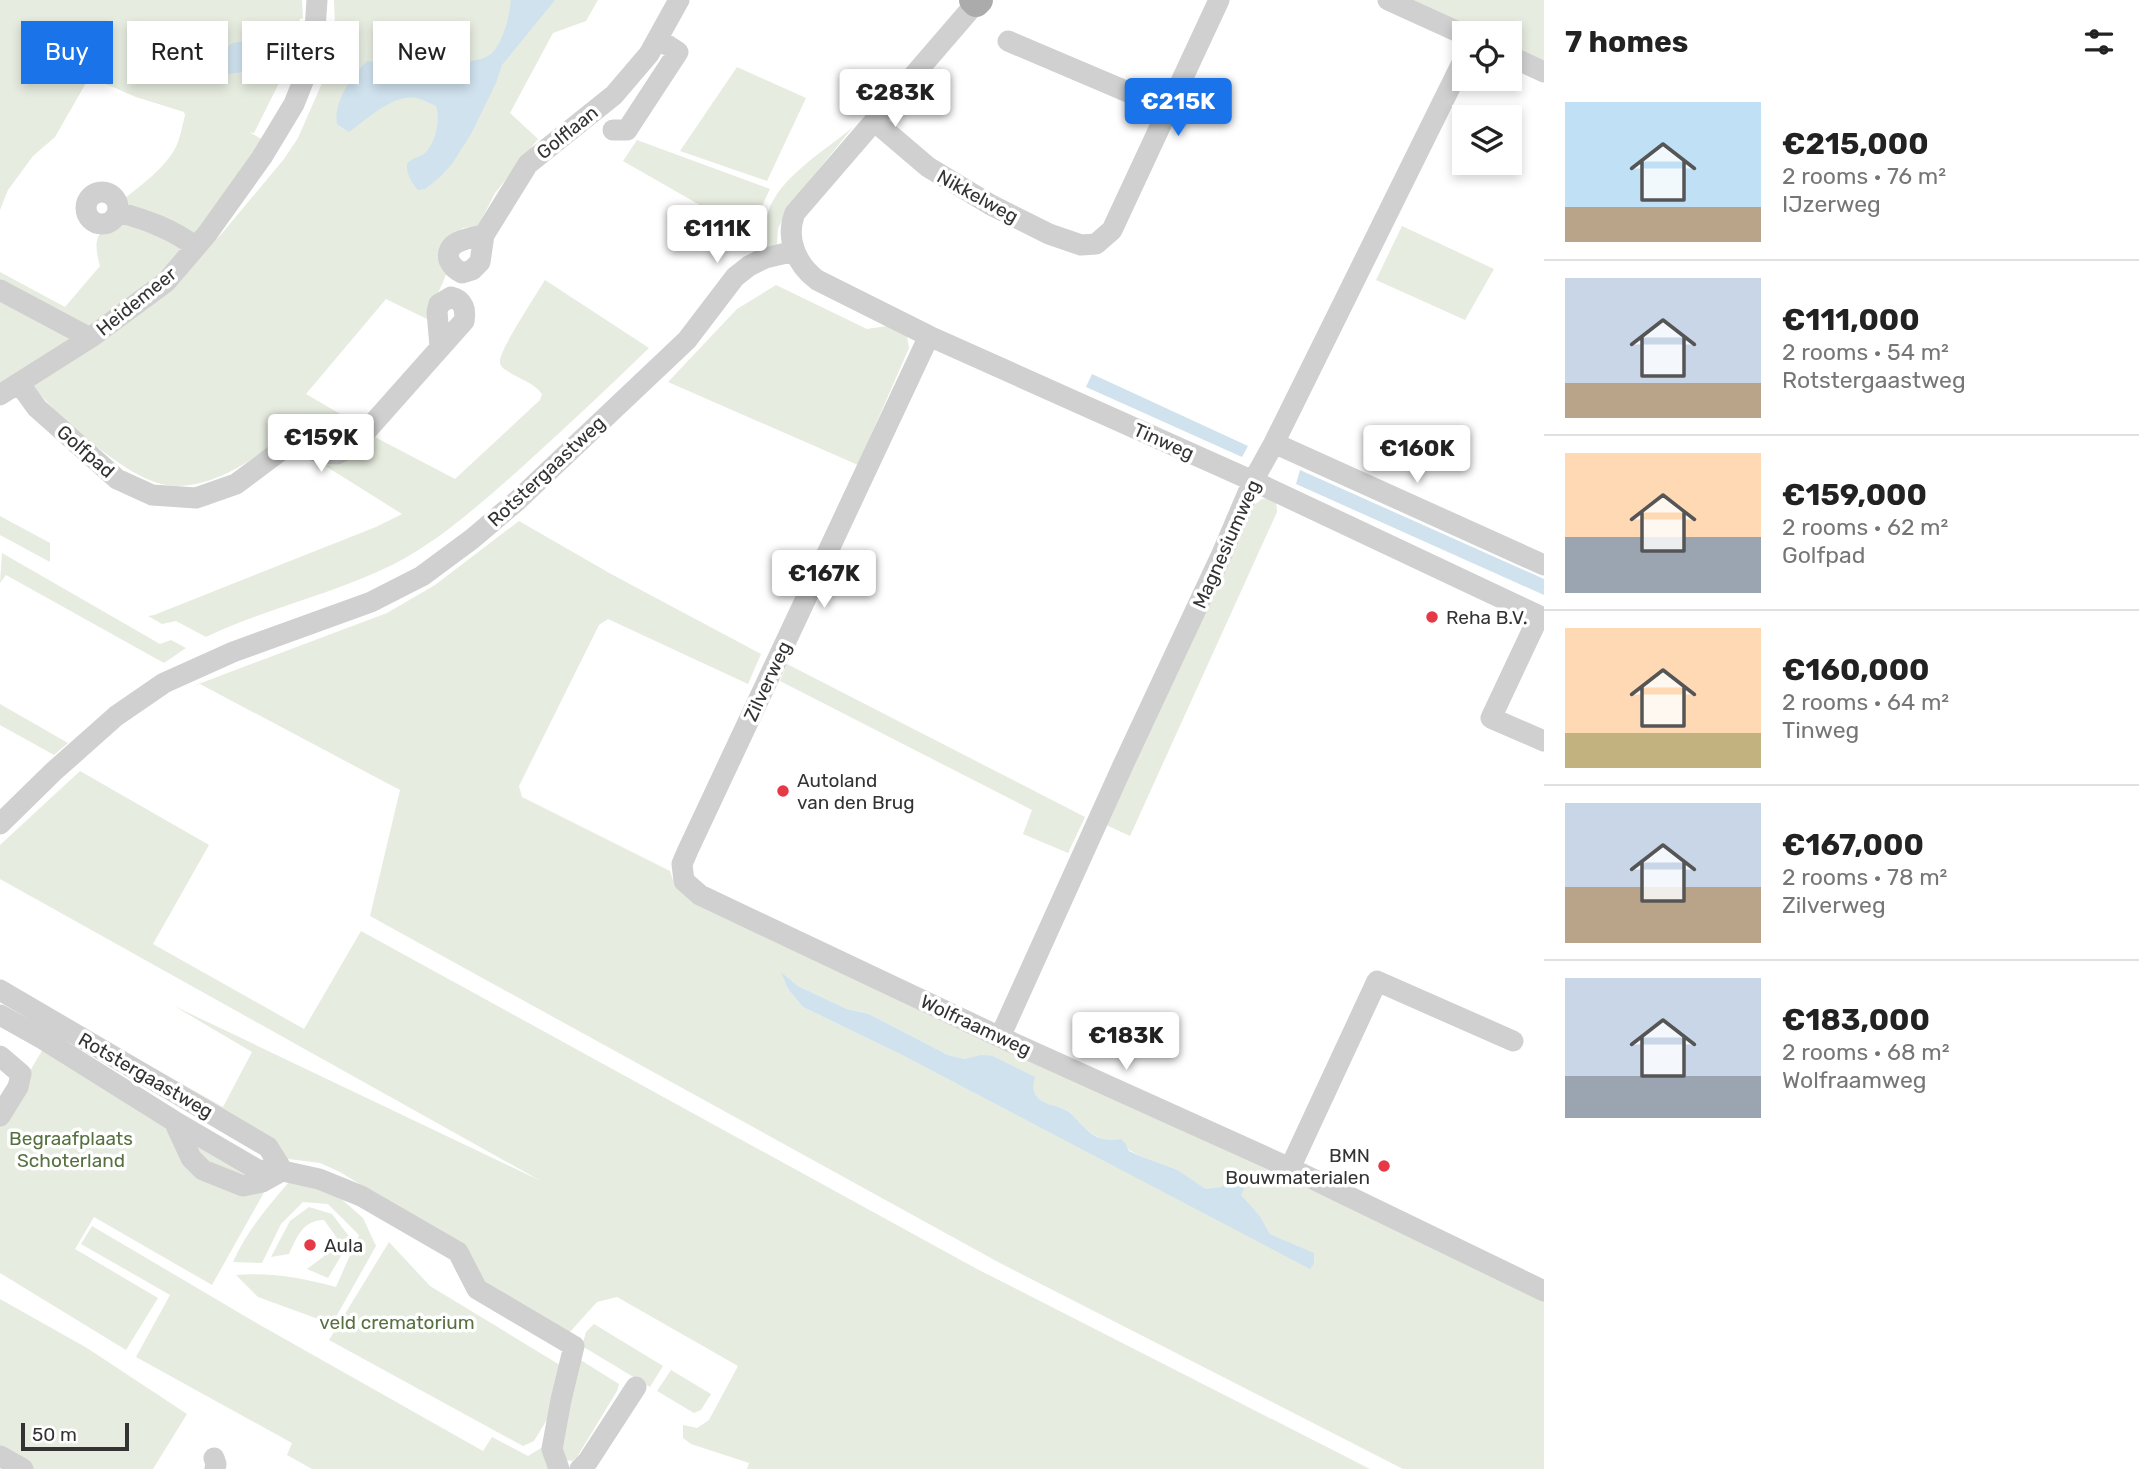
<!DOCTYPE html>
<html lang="en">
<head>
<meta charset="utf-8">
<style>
	:root { --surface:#fff; --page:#f2f2f2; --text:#222; --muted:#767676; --line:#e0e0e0; --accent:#1a73e8 }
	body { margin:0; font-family:Rubik,sans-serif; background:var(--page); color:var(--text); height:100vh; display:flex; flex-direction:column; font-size:26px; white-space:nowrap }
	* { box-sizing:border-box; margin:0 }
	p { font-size:23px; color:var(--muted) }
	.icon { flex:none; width:38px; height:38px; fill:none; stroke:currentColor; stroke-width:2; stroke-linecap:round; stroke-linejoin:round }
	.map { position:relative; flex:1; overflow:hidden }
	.panel { display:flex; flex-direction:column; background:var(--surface); width:595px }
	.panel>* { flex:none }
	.banner { position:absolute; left:21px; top:21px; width:665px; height:63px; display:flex; gap:14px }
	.fabs { position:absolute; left:1452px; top:21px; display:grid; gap:14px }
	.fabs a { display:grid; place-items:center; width:70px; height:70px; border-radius:0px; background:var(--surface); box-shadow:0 4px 10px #0003; font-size:35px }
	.scale { position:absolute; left:21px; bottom:18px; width:108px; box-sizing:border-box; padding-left:7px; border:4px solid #333; border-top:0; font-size:19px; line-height:24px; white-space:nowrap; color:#333; -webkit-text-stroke:5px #fff; paint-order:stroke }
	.price { position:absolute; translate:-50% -60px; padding:0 16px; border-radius:7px; background:#fff; color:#222; font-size:23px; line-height:46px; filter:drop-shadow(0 2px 4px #0008) }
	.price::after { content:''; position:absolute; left:50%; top:42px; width:21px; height:16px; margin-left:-10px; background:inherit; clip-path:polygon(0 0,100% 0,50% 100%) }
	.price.on { background:var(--accent); color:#fff }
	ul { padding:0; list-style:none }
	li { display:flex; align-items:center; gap:21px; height:175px; padding:0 21px }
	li+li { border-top:2px solid var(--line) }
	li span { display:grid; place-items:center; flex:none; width:196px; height:140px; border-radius:0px; color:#555 }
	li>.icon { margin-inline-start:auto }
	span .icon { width:84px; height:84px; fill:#fffc; stroke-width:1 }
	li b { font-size:30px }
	h2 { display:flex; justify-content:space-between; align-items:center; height:84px; padding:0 21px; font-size:30px }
	.tag { padding:0 24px; border-radius:0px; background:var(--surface); box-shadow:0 4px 10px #0003; font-size:24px; line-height:63px }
	.tag.on { background:var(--accent); color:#fff }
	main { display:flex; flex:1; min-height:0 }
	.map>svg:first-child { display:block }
</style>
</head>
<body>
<main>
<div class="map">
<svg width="1544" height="1469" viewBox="0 0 1544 1469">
	<rect width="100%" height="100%" fill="#fff"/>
	<!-- green -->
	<path fill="#e6ecdf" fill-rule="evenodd" d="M 0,0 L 302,0 L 303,18 L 300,19 L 283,64 L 287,67 L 254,133 L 249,132 L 265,141 L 203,230 L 193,234 L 124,203 L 125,198 C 144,183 169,165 178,142 C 181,133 183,124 185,115 L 184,112 L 136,97 L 94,79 L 86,83 L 55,137 L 33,156 L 8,190 L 0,210 Z
		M 334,0 L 598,0 L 586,21 L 553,33 L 510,113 L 538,139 L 495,193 L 478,226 L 463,228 L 451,237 C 450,248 451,261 447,271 C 442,289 431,302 427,319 L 386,299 L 306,394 L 359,425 L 346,439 L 292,429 C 259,456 208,495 161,484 C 140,478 123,466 105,453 C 77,433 52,410 31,383 L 163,296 L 224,231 L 284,159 L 298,138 L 336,51 Z
		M 1412,0 L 1544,0 L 1544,62 L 1510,46 L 1510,33 L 1483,33 Z
		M 737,67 L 806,98 L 767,181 L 680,151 Z
		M 853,127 L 788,207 L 778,229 L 777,245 L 767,247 C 766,238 765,228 766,220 C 773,180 824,152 853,127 Z
		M 637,140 L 770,189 C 761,206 758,220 759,239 L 623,161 Z
		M 125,219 L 182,248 L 162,272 L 90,327 L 0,280 L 0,272 L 65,307 L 100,266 C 92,238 97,228 125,219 Z
		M 1402,226 L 1494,269 L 1465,320 L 1376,280 Z
		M 545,280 L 649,348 C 607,389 564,429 521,468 C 482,502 441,540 394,564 C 334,594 267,608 206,637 L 176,621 L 162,624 L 148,616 L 154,615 L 376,527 L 402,514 L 300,450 L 347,459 L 371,435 L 455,479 L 540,400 L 542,394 C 534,382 518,379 506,370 C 503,369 500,365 500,362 C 498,352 538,292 545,280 Z
		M 776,285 L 867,329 L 894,325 L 906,330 L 909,348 L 858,465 L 668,382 L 737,309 Z
		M 0,297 L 79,338 L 0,386 Z
		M 1269,498 L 1276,499 L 1277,512 L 1130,836 L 1104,824 L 1254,505 L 1262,499 Z
		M 0,516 L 50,543 L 50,562 L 0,535 Z
		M 519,521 L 611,574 L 761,654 L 748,684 L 608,619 L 599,625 L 519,786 L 522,797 L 670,871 L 674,884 L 678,889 L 1092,1089 L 1544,1297 L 1544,1469 L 1403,1469 L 998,1262 L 370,916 L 400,790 L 200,684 L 193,686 L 387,613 L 435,585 ZM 782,973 L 798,986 L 847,1009 L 869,1014 L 948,1055 L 965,1059 L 993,1056 L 1034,1077 C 1033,1084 1032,1091 1037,1097 C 1045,1106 1058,1105 1067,1110 C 1072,1113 1074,1118 1078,1122 C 1094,1138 1105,1141 1126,1144 L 1129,1150 L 1140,1156 L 1178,1170 L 1206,1189 L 1222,1188 L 1228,1177 L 1247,1203 L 1260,1216 L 1270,1234 L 1313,1253 L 1314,1264 L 1310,1268 L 902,1055 L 803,1007 L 788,989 Z
		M 2,553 L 160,644 L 171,640 L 186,648 L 164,663 L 6,575 L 0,583 Z
		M 787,664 L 1085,817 L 1068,853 L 1023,834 L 1032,810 L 780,681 Z
		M 0,704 L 68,743 L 54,755 L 0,725 Z
		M 80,771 L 209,845 L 153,944 L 304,1029 L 361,931 L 977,1269 L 1370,1469 L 747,1469 L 749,1463 L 691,1444 L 683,1438 L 683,1425 L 697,1428 L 709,1420 L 738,1366 L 617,1297 L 597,1302 L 569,1333 L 479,1281 L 463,1247 L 340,1172 L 320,1163 L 281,1158 L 0,981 L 223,1107 L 252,1052 L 174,1006 L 541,1181 L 0,879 L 0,845 Z
		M 43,1049 L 271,1180 L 212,1285 L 94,1217 L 75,1249 L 158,1298 L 126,1350 L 0,1273 L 0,1121 Z
		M 288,1183 L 316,1185 L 339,1197 L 363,1218 L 376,1246 L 332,1324 L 258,1297 L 236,1275 C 270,1272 303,1278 336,1287 L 359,1235 L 328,1204 L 303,1202 L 281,1224 L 262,1263 L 233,1262 C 246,1232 267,1208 288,1183 Z
		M 309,1207 L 332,1214 L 351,1239 L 328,1278 L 307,1269 L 323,1257 L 337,1238 L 324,1220 C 303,1220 297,1237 289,1254 L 271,1257 L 290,1221 Z
		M 92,1226 L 260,1325 L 483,1451 L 492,1437 L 528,1456 L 546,1445 L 553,1469 L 312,1469 L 287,1455 L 292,1443 L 136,1357 L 170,1295 L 81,1244 Z
		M 389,1242 L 430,1286 L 560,1365 L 548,1418 L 534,1441 L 523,1446 L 329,1340 Z
		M 0,1299 L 87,1348 L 187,1414 L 153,1469 L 34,1469 L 0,1449 Z
		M 594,1324 L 663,1366 L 650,1387 L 582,1346 L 586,1332 Z
		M 579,1359 L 619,1384 L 617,1391 L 577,1457 L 572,1461 L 564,1460 L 558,1444 Z
		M 671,1370 L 711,1394 L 701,1410 L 694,1413 L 657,1391 Z"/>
	<!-- water -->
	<path fill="#cfe2ee" d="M 511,0 L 555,0 L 502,65 L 496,83 L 471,134 L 452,164 L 440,177 L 425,189 L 418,190 C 412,183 406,174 407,164 C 412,158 415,159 422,155 C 435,148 441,119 436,106 C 431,104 426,101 420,99 C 395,91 368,119 349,132 L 337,124 C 333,102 352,76 367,61 C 383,62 393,72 407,76 C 427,82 447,70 465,63 C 475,59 487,60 494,51 C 505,36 509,17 511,0 Z
		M 238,42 L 252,42 L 257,61 L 250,71 L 229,74 C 219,61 220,45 238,42 Z
		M 1092,374 L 1248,446 L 1242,457 L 1086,387 Z
		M 1300,470 L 1544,579 L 1544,595 L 1296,484 Z
		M 781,972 L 798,986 L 847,1009 L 869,1014 L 948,1055 L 965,1059 L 981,1055 L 993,1056 L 1035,1077 C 1033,1085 1032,1092 1038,1098 C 1045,1105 1056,1105 1064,1109 C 1070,1111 1073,1116 1077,1120 C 1090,1135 1102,1143 1121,1139 L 1126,1144 L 1129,1151 L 1140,1156 L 1178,1170 L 1206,1189 L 1222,1187 L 1228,1177 L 1237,1172 L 1245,1176 L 1246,1185 L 1241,1195 L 1260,1216 L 1270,1234 L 1314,1253 L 1314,1264 L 1310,1269 L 902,1055 L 803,1007 L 788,989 Z"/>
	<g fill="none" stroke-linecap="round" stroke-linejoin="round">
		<!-- minor -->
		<path stroke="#d0d0d0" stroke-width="21" d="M 1388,0 L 1465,35
			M 976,3 L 795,213 C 785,238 796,264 817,280 L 929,336 L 1253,481 L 1544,618
			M 1008,41 L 1168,109
			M 1510,56 L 1544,72
			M 874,121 L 928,167 L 991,205 L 1049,234 L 1081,245 L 1096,244 L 1112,230 L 1219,0
			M 613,130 L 627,130 L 678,52 L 658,39
			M86 208a16 16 0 1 1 32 0a16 16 0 1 1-32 0Z
			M 118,212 C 147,220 172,229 196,247
			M 484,235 C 470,238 444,241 449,260 C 452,267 456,270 462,273 L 472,270 L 480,262 L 484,235 L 528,164 L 614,95 L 649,54 L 679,0
			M 0,290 L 90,338
			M 929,336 L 688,850 L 682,864 L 684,881 L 700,895 L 1000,1037 L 1290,1168 L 1544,1291
			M 19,383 L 37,408 L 117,479 L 152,495 L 196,498 L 236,484 L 284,448 L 294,445 L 323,453 L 337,454 L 352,447 L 464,321 C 466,310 464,300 451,297 L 439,304 L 437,312 L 440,346
			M 0,395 L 90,338 L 166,282 L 207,234 L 262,157 L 294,104 L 306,74 L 314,44 L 317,0
			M 1274,443 L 1544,565
			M 1539,616 L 1491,718 L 1544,741
			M 0,824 L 53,772 L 116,716 L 164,683 L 233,652 L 371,602 L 422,576 L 472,539 L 518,500 L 687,340 L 735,277 L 749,266 L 765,258 L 795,251
			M 0,990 L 268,1147 L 283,1171
			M 0,1015 L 43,1039 L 174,1121 L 258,1170 L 283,1171 L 319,1179 L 361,1196 L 458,1252 L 477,1289 L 572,1345
			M 1000,1037 L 1124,763 L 1221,556 L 1253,481 L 1274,443 L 1465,57
			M 0,1056 L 21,1074 L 18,1087 L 0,1116
			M 174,1121 L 191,1158 L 203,1170 L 243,1186 L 262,1182 L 278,1173
			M 1290,1168 L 1377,981 L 1513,1041
			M 0,1456 L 23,1469
			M 214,1458 L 216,1464 L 215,1469
			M 559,1469 L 552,1449 L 561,1400 L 574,1346
			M 580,1469 L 588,1461 L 636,1387"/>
		<!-- major -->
		<path stroke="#ababab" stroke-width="28" d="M 973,0 L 976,3 L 979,0"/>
	</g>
	<!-- markers -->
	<g fill="#e63946" stroke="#fff" stroke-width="2.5">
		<circle cx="1432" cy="617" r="7"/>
		<circle cx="783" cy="791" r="7"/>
		<circle cx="1384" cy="1166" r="7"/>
		<circle cx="310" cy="1245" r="7"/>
	</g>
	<g text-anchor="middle" stroke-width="7" stroke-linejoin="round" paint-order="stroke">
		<!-- street labels -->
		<g font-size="19" fill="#333" stroke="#fff">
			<text transform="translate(567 132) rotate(-39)" y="7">Golflaan</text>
			<text transform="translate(978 196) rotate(29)" y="7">Nikkelweg</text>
			<text transform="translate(136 301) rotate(-39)" y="7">Heidemeer</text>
			<text transform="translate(1164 441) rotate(24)" y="7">Tinweg</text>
			<text transform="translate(86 451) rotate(41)" y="7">Golfpad</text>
			<text transform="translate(546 471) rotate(-43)" y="7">Rotstergaastweg</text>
			<text transform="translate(1226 544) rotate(-66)" y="7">Magnesiumweg</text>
			<text transform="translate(767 681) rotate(-65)" y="7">Zilverweg</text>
			<text transform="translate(976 1025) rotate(25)" y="7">Wolfraamweg</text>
			<text transform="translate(146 1075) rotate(30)" y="7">Rotstergaastweg</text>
		</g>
		<!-- poi labels -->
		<g font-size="19" fill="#333" stroke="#fff" text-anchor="start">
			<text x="1446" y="624">Reha B.V.</text>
			<text x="797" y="787">Autoland<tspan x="797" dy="22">van den Brug</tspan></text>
			<text x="1370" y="1162" text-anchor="end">BMN<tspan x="1370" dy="22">Bouwmaterialen</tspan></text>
			<text x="324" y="1252">Aula</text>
		</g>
		<!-- park labels -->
		<g font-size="19" fill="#56703f" stroke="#fff">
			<text x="71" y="1145">Begraafplaats<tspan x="71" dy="22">Schoterland</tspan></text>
			<text x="397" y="1329">veld crematorium</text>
		</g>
	</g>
</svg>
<div class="fabs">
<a><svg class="icon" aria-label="locate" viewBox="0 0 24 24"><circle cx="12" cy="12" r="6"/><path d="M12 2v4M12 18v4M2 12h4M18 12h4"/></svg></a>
<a><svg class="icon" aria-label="layers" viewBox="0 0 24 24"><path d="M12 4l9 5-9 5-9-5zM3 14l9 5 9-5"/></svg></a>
</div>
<div class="scale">50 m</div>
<b class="price" style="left:895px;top:129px">€283K</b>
<b class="price on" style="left:1178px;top:138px">€215K</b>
<b class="price" style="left:717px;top:265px">€111K</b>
<b class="price" style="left:321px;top:474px">€159K</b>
<b class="price" style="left:1417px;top:485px">€160K</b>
<b class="price" style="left:824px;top:610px">€167K</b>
<b class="price" style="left:1126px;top:1072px">€183K</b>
<div class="banner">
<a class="tag on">Buy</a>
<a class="tag">Rent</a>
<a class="tag">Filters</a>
<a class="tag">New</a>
</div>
</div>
<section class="panel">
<h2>7 homes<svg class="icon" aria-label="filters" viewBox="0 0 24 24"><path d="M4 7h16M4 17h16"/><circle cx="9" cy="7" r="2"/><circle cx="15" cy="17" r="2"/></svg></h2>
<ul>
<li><span style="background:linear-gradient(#bfe0f5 75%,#b9a48a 0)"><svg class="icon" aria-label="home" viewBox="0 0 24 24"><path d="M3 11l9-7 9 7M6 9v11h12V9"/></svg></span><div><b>€215,000</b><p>2 rooms · 76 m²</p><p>IJzerweg</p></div></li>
<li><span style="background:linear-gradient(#c9d6e8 75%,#b9a48a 0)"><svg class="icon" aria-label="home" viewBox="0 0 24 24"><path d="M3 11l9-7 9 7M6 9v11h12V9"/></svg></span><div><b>€111,000</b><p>2 rooms · 54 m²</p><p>Rotstergaastweg</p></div></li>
<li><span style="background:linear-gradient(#ffd9b3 60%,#9aa5b1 0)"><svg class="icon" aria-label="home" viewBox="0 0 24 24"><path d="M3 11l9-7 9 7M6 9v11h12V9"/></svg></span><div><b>€159,000</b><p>2 rooms · 62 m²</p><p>Golfpad</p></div></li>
<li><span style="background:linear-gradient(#ffd9b3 75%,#c2b280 0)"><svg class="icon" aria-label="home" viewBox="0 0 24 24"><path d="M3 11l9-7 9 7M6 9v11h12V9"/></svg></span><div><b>€160,000</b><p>2 rooms · 64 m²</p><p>Tinweg</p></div></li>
<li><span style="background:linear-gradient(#c9d6e8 60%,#b9a48a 0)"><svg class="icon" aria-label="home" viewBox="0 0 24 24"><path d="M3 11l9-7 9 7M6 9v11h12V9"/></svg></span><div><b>€167,000</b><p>2 rooms · 78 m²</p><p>Zilverweg</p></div></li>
<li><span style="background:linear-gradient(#c9d6e8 70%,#9aa5b1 0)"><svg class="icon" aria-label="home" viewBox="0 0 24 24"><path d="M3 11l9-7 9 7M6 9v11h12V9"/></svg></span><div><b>€183,000</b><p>2 rooms · 68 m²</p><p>Wolfraamweg</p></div></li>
</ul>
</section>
</main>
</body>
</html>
